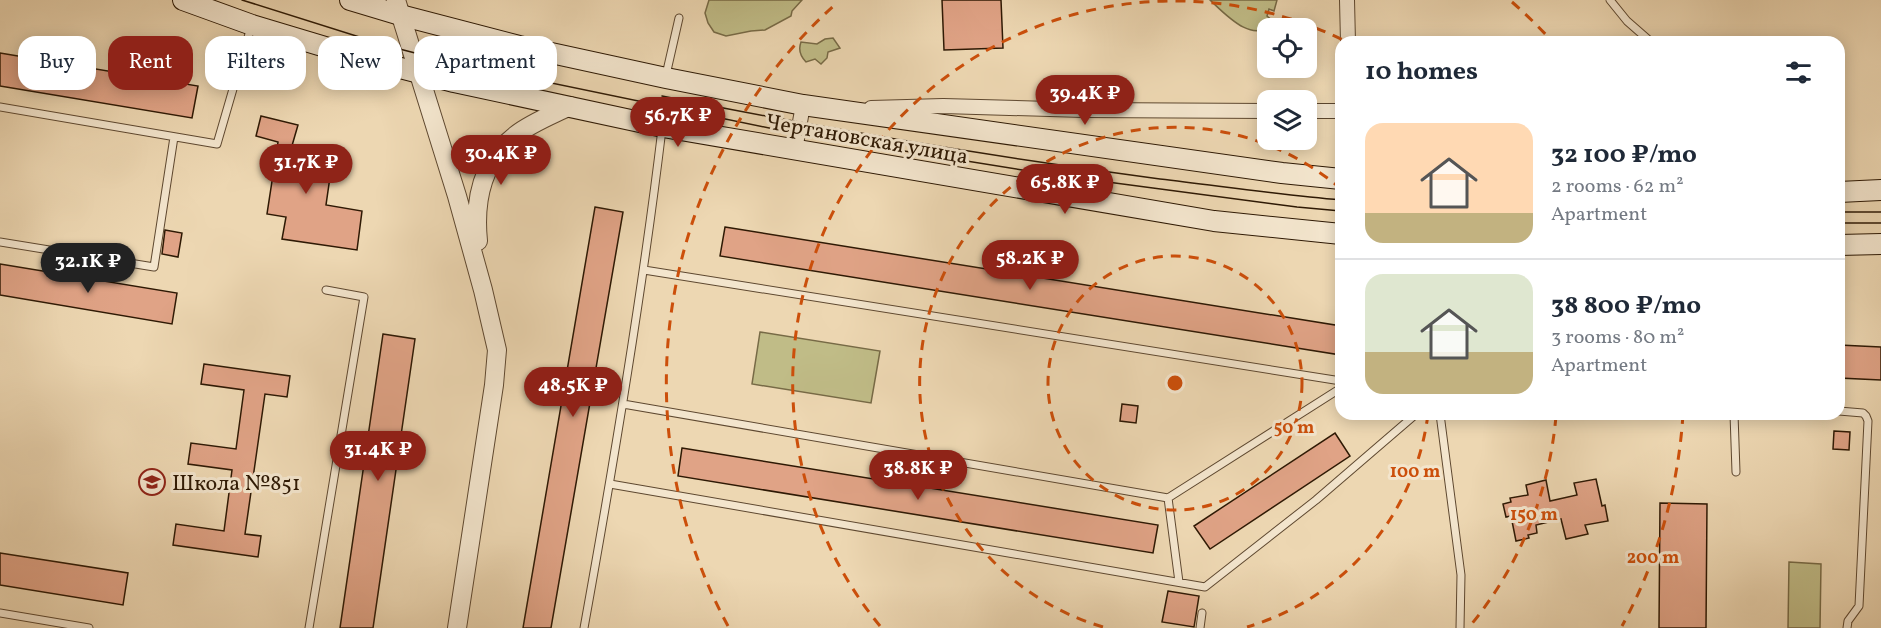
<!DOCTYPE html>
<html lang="en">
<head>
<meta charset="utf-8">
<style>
	:root { --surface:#fff; --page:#f6f6f7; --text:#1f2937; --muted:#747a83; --line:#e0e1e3; --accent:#8f2418 }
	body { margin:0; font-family:Vollkorn,serif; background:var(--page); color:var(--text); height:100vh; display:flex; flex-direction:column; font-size:22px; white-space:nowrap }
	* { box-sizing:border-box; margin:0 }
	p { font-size:20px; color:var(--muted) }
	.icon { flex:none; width:33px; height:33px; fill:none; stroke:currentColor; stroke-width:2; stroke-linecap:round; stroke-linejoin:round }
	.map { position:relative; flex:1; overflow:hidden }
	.panel { position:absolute; left:1335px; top:36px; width:510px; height:384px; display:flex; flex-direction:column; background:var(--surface); border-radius:18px; box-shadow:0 3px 15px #0003 }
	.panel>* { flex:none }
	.hud { position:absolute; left:18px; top:36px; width:570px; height:54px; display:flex; gap:12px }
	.controls { position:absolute; left:1257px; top:18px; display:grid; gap:12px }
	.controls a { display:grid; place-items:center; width:60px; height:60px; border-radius:12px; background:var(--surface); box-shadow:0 3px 15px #0003; font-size:30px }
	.price { position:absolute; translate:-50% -51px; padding:0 14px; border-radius:21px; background:var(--accent); color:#fff; font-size:20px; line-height:39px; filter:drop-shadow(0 2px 3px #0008) }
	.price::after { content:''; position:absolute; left:50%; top:36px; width:18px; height:14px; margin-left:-9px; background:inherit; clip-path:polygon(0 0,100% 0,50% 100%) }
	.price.current { background:#222; color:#fff }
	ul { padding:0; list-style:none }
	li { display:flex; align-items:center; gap:18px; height:150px; padding:0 30px }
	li+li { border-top:2px solid var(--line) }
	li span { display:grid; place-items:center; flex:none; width:168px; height:120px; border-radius:18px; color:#555 }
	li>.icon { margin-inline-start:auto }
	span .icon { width:72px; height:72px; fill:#fffc; stroke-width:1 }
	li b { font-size:26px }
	h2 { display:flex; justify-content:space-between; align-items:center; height:72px; padding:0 30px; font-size:26px }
	.tag { padding:0 21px; border-radius:18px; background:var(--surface); box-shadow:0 3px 15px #0003; font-size:21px; line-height:54px }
	.tag.current { background:var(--accent); color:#fff }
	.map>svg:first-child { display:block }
</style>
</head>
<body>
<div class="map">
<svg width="1881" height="628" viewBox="0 0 1881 628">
	<rect width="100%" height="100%" fill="#edd7b2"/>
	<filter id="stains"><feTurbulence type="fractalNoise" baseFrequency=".00333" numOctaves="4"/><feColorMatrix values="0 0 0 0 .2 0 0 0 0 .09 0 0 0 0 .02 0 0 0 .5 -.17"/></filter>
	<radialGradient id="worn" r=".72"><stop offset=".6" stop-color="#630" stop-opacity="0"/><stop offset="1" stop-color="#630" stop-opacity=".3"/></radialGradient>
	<!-- green -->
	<path fill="#c0bc87" stroke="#776a46" stroke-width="1.5" d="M 709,0 L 802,0 L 792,11 L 791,16 L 765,30 L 751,31 L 726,36 L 714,32 L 708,23 L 705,13 Z
		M 1210,0 L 1277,0 L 1274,11 L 1269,9 L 1267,16 L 1273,21 C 1255,47 1225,14 1210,0 Z
		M 833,38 L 840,48 L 828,52 L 827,58 L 821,64 L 815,59 L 806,62 C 800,56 798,50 801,42 L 817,44 L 825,39 Z
		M 760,332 L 880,351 L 871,403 L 752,384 Z
		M 1789,562 L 1821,564 L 1820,628 L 1788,628 Z"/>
	<!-- building -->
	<path fill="#e0a386" stroke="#2e1904" stroke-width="1.5" d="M 942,0 L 1001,0 L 1003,48 L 944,50 Z
		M 0,53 L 198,86 L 192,118 L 0,86 Z
		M 261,116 L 298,125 L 289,156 L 332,163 L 326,205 L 362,211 L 357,250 L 282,239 L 286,217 L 267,214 L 278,142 L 256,136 Z
		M 595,207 L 623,212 L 551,628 L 523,628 Z
		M 725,227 L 1341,326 L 1341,355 L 720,256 Z
		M 165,230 L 182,233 L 178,257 L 162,254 Z
		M 0,264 L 177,293 L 172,324 L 0,295 Z
		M 383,334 L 415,339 L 373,628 L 340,628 Z
		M 1839,345 L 1881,347 L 1881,380 L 1839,378 Z
		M 204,364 L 290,376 L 287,397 L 265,394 L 245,534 L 261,536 L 258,557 L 173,545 L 176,524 L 224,531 L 232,470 L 188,464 L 191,443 L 236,449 L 244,390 L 201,384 Z
		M 1122,404 L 1138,406 L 1136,423 L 1120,421 Z
		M 1834,431 L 1850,432 L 1849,450 L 1833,449 Z
		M 1335,433 L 1350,456 L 1210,549 L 1194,526 Z
		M 682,448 L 1158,525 L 1153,553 L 678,476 Z
		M 1596,479 L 1602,506 L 1605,505 L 1608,521 L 1585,525 L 1588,534 L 1566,539 L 1561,519 L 1536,525 L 1537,533 L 1528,535 L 1529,538 L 1516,541 L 1511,516 L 1506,517 L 1503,504 L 1511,502 L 1510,498 L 1528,495 L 1526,485 L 1546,480 L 1550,501 L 1577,495 L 1574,483 Z
		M 1660,503 L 1707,504 L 1706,628 L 1659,628 Z
		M 0,553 L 128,573 L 123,605 L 0,585 Z
		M 1168,591 L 1199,596 L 1194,627 L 1162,622 Z"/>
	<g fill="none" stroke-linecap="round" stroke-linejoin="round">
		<defs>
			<path id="service" d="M 1610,0 L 1627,21 L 1651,42
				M 666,75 L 679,18
				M 0,107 L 217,144 L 251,27
				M 0,242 L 154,267 L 174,137
				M 644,270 L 1341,381
				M 623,404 L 1168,498
				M 1839,411 L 1863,413 L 1866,416 L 1868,421 L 1859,606 L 1848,621 L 1847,628
				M 1440,414 L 1461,575 L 1460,628
				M 1734,414 L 1736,472
				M 610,484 L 1205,587 L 1316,500 L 1416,414
				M 1179,582 L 1168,498 L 1341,388
				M 0,613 L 89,628
				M 309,628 L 364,297 L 326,290
				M 584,628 C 614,462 642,296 662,129
				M 1200,628 L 1202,613"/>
			<path id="minor" d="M 1347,0 L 1348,42
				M 871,108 L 943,106 L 1084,110 L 1268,111
				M 1306,111 L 1341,111
				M 795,150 L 803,105"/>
			<path id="tertiary" d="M 396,0 L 457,196 L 483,290 L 497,350 L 494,385 L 457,628
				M 478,241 C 474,201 482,161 516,135 C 531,123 552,115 570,106"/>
			<path id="secondary" d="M 183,0 L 252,25 L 362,58 L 454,82 L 663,127 L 1214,221 L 1341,234
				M 350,0 L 400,15 L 519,46 L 666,78 L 803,105 L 1282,173 L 1341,179
				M 1839,192 L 1881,190
				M 1839,245 L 1881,244"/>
		</defs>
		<!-- service casing -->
		<use href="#service" stroke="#5e4830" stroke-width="9"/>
		<!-- minor casing -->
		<use href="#minor" stroke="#5e4830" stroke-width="16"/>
		<!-- tertiary casing -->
		<use href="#tertiary" stroke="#5e4830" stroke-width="20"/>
		<!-- secondary casing -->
		<use href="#secondary" stroke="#2e1904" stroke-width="22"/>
		<!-- service -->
		<use href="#service" stroke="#f3e5cd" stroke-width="7"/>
		<!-- minor -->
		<use href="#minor" stroke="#f3e5cd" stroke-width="14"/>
		<!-- tertiary -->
		<use href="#tertiary" stroke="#f3e5cd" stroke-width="18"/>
		<!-- secondary -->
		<use href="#secondary" stroke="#f3e5cd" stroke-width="20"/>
		<!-- tram -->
		<path stroke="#2e1904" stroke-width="1.5" d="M 242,0 L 388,46 L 450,62 L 798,134 L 1047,174 L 1297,207 L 1341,211
			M 662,96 C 827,129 993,157 1160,179 C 1220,186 1281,195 1341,200
			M 1839,212 L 1881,212
			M 1839,223 L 1881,223"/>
	</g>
	<!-- distance rings -->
	<g fill="none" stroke="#cc4f0b" stroke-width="3" stroke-dasharray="10 8">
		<circle cx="1175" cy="383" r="127"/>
		<path d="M1428 414A255 255 0 0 1 1247 627M1103 627A255 255 0 1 1 1341 189"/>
		<path d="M1556 416A382 382 0 0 1 1470 626M880 626A382 382 0 0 1 1345 41"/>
		<path d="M1683 414A509 509 0 0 1 1622 626M728 626A509 509 0 0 1 838 2M1512 2A509 509 0 0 1 1550 39"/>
	</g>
	<!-- icons -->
	<defs>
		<symbol id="school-ring" viewBox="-11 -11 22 22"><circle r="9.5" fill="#f3e5cd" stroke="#8f2418" stroke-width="1.5"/><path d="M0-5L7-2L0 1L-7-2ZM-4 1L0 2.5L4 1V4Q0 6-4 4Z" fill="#8f2418"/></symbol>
	</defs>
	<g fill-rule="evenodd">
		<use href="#school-ring" x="137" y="467" width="30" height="30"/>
	</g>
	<g text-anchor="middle" stroke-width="6" stroke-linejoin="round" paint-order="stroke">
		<!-- street labels -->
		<g font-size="22" fill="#2e1904" stroke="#f3e5cd">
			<text transform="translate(867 138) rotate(10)" y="8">Чертановская улица</text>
		</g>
		<!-- poi labels -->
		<g font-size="22" fill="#2e1904" stroke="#f3e5cd" text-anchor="start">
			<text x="172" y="490">Школа №851</text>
		</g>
	</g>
	<circle cx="1175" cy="383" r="9" fill="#cc4f0b" stroke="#f3e5cd" stroke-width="3"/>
	<g font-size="18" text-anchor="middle" font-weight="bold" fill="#cc4f0b" stroke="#f3e5cd" stroke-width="6" stroke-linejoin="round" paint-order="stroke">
		<text x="1294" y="433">50 m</text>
		<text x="1415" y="477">100 m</text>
		<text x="1534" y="520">150 m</text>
		<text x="1653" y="563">200 m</text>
	</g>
	<rect width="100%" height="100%" filter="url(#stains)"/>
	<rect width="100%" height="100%" fill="url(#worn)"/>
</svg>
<div class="controls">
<a><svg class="icon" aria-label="locate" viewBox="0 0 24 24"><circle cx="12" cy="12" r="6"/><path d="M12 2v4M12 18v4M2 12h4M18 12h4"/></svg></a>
<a><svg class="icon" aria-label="layers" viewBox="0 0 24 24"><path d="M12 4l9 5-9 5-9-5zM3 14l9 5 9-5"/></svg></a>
</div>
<b class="price" style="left:1085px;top:126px">39.4K ₽</b>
<b class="price" style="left:678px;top:148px">56.7K ₽</b>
<b class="price" style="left:501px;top:186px">30.4K ₽</b>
<b class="price" style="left:306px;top:195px">31.7K ₽</b>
<b class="price" style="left:1065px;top:215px">65.8K ₽</b>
<b class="price" style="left:1030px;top:291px">58.2K ₽</b>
<b class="price current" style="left:88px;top:294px">32.1K ₽</b>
<b class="price" style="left:573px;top:418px">48.5K ₽</b>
<b class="price" style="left:378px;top:482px">31.4K ₽</b>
<b class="price" style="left:918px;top:501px">38.8K ₽</b>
<div class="hud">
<a class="tag">Buy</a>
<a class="tag current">Rent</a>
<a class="tag">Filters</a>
<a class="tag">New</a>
<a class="tag">Apartment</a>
</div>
<section class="panel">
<h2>10 homes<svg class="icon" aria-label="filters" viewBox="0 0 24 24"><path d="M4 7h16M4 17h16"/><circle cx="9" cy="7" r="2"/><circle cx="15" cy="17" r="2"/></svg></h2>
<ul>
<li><span style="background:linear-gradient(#ffd9b3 75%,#c2b280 0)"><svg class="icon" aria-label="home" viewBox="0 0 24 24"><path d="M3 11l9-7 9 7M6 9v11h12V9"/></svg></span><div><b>32 100 ₽/mo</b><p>2 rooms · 62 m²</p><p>Apartment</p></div></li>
<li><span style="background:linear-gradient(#dfe7d0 65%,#c2b280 0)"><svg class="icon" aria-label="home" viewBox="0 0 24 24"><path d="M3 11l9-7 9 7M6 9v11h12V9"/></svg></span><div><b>38 800 ₽/mo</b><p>3 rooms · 80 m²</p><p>Apartment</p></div></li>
</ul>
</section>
</div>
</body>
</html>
